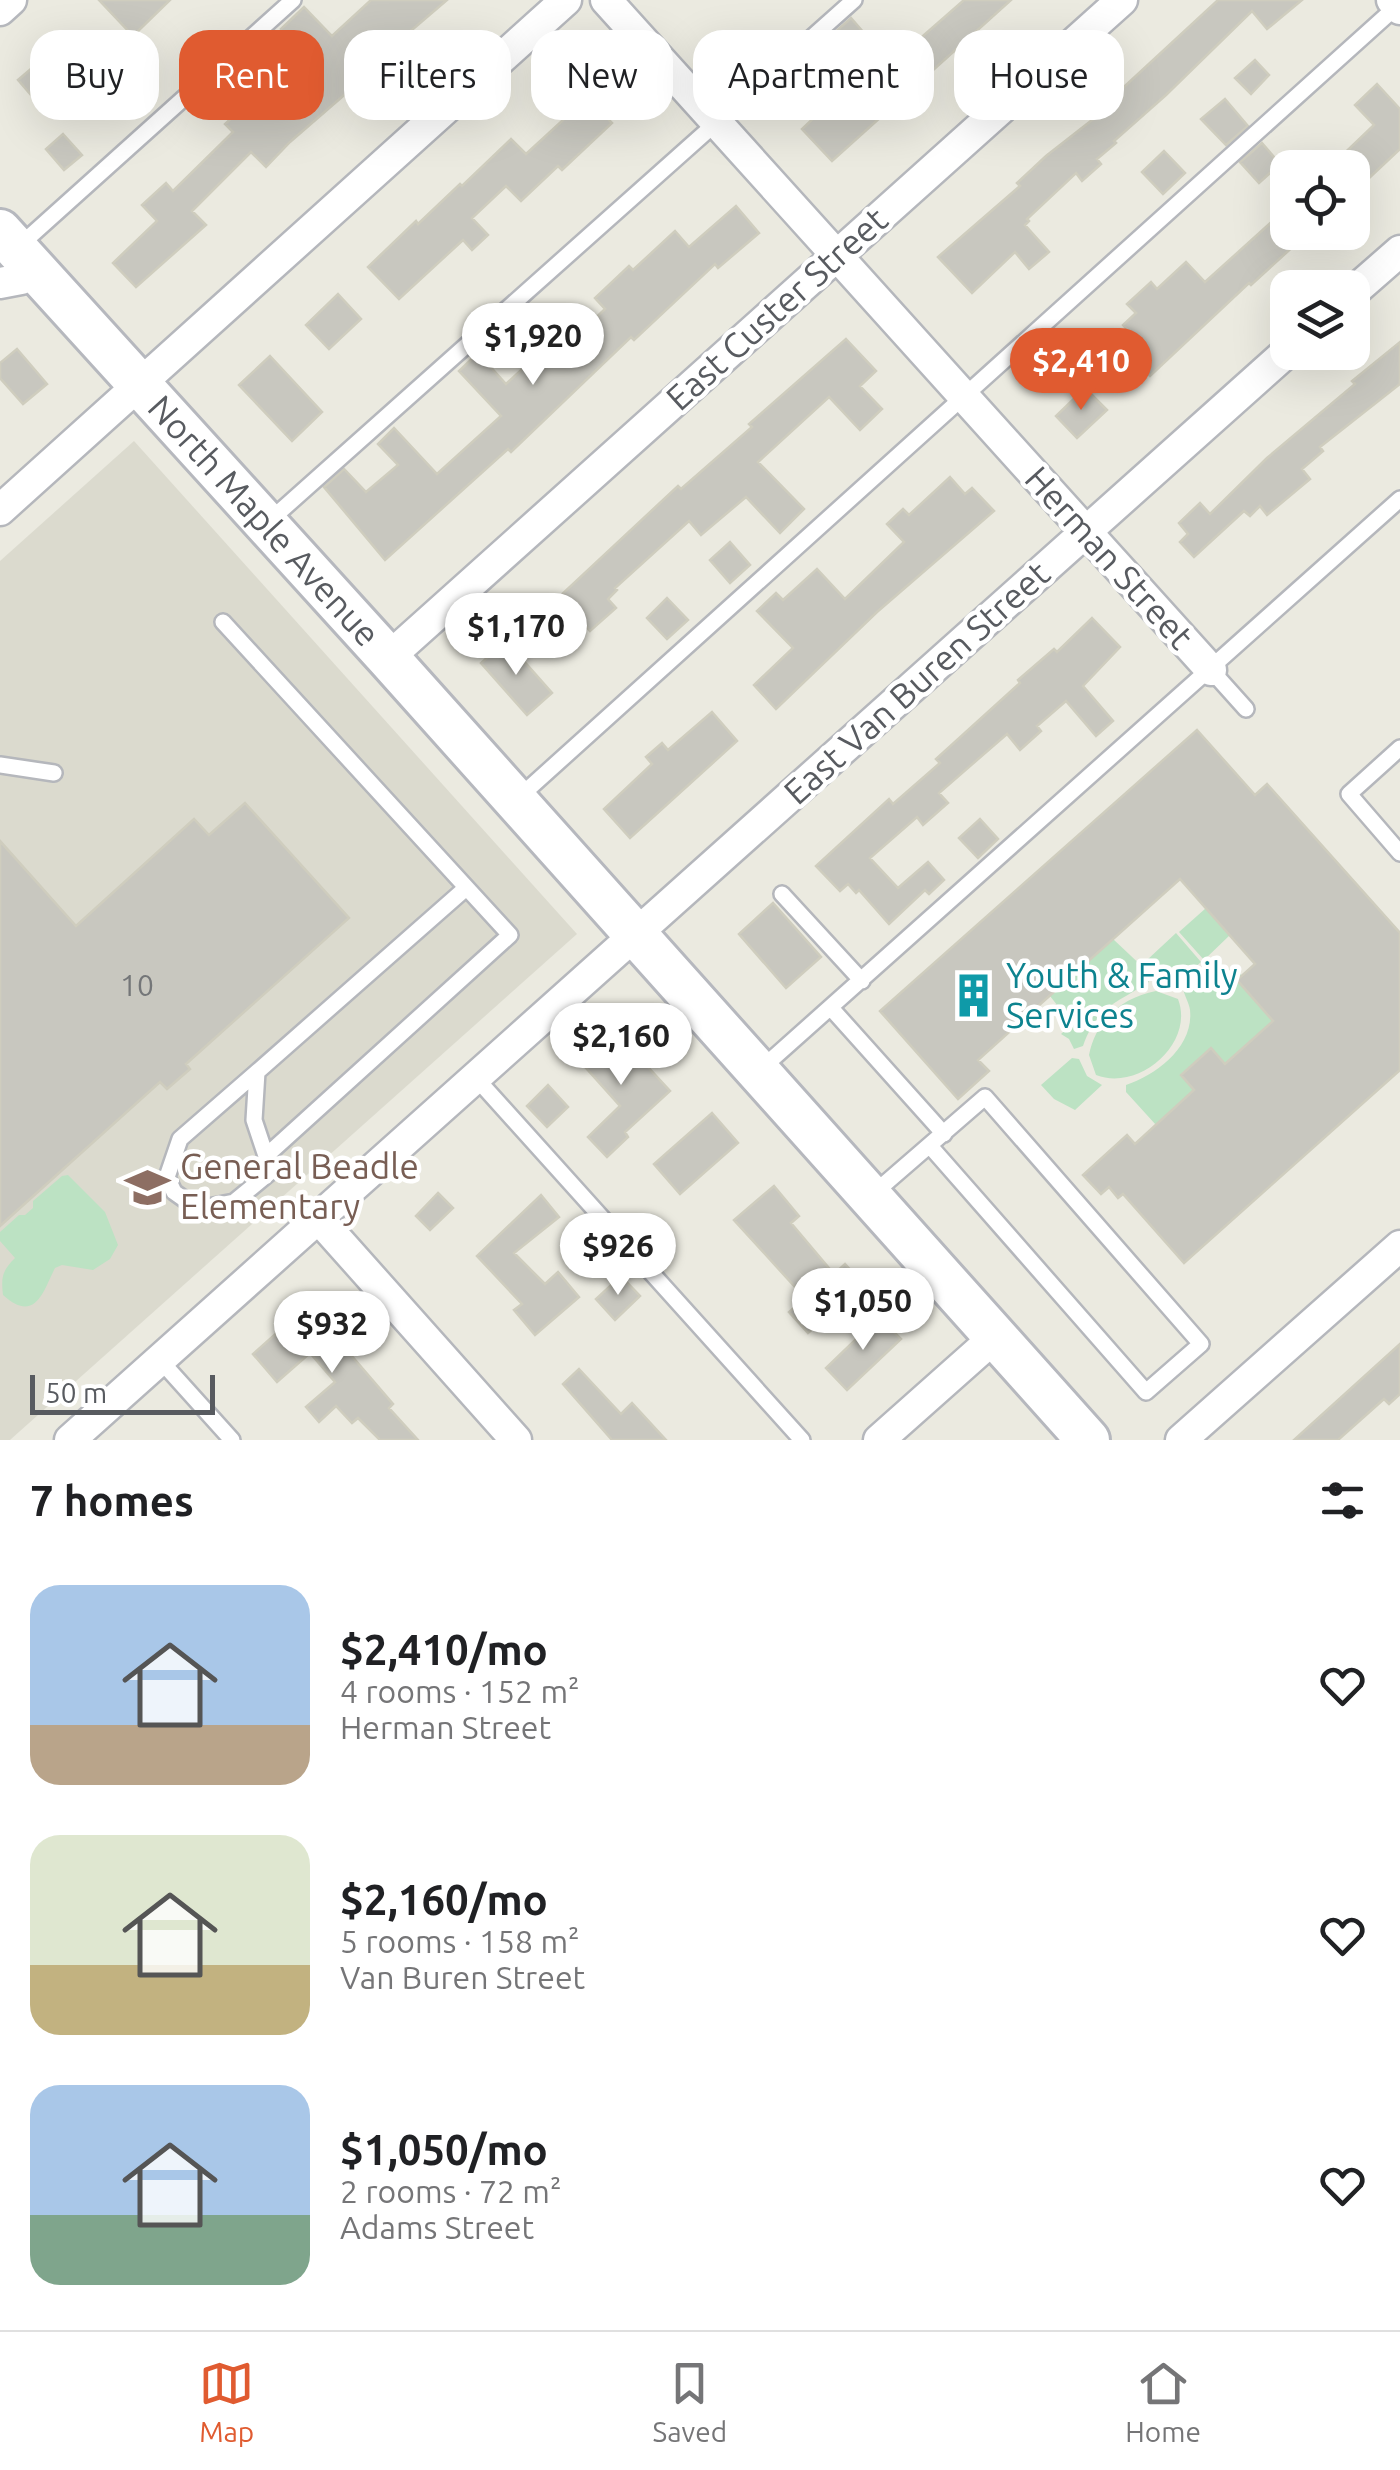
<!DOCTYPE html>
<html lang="en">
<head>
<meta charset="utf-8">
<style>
	:root { --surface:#fff; --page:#f2f2f2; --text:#202124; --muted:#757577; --line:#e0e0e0; --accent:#e05b30 }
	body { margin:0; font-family:Ubuntu,sans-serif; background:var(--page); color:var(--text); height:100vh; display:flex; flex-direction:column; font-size:38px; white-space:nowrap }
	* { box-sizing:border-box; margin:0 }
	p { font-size:32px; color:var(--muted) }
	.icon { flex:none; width:55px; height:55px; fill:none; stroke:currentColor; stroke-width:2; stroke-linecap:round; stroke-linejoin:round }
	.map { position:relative; height:1440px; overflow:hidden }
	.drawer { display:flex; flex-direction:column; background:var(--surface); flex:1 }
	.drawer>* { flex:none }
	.guide { position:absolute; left:30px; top:30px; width:1340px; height:90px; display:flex; gap:20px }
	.controls { position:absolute; left:1270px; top:150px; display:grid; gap:20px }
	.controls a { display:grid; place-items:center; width:100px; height:100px; border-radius:20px; background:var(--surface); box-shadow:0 10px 40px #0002; font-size:50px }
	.scale { position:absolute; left:30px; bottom:25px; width:185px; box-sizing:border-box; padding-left:10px; border:5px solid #585b60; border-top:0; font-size:28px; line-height:35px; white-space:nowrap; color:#585b60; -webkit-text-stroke:8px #fff; paint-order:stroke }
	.price { position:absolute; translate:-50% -85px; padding:0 22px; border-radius:35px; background:#fff; color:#222; font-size:32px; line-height:65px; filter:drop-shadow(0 2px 5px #0008) }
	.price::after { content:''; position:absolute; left:50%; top:60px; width:30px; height:22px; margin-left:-15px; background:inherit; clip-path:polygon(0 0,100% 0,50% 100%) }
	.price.on { background:var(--accent); color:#fff }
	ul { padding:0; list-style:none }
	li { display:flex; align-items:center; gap:30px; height:250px; padding:0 30px }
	li span { display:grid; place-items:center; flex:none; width:280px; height:200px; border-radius:30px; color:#555 }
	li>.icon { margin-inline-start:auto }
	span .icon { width:120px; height:120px; fill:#fffc; stroke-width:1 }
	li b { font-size:42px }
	h2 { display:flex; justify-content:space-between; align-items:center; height:120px; padding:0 30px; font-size:42px }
	.pill { padding:0 35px; border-radius:30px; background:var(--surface); box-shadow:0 10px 40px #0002; font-size:35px; line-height:90px }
	.pill.on { background:var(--accent); color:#fff }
	.tab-bar { display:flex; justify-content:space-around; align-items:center; height:140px; border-top:2px solid var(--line); background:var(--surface); font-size:28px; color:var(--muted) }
	.tab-bar a { display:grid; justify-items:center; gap:5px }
	.tab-bar .on { color:var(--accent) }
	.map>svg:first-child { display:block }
</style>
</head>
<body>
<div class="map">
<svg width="1400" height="1440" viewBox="0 0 1400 1440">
	<rect width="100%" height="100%" fill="#ebeae0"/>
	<!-- education -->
	<path fill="#dbdace" d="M 134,441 L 577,934 L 10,1440 L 0,1440 L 0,561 Z"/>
	<!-- green -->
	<path fill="#bce2c3" d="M 1206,908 L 1230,935 L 1204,960 L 1179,932 Z
		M 1176,933 L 1201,962 L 1176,984 L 1170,985 L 1147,960 Z
		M 1113,939 L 1147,971 L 1149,982 C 1117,1003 1097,1006 1083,1046 L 1074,1049 L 1069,1039 L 1061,1034 L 1072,1024 L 1050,996 Z
		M 1215,959 L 1220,960 L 1225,972 L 1233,966 L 1278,1016 L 1225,1064 L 1211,1048 L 1181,1074 L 1194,1090 L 1156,1125 L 1126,1092 L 1126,1085 C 1156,1075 1194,1047 1190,1010 C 1189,1003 1184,995 1183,988 L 1192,984 L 1192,979 Z
		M 1156,991 L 1178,999 C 1195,1043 1139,1092 1096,1075 L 1089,1055 C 1096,1020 1121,998 1156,991 Z
		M 1072,1058 L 1079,1059 L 1087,1076 L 1102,1085 L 1075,1110 L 1054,1099 L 1041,1085 Z
		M 68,1175 L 105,1212 L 118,1245 L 110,1259 L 93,1270 L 62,1265 L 55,1268 C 44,1289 36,1325 3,1295 C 1,1277 2,1271 15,1258 L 0,1241 L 0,1232 L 19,1215 L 25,1215 L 33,1208 L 33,1201 L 62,1176 Z"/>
	<!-- building -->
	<path fill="#c8c7bf" stroke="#cfcdbe" stroke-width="2.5" d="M 99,0 L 170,0 L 133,36 Z
		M 371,0 L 447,0 L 406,35 L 410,38 L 290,142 L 266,167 L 251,152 L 192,211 L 206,225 L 136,287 L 113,263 L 157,221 L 142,205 L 166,183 L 173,191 L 233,132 L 225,124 L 251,100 L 259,109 L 314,62 L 281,29 L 304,7 L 332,36 Z
		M 964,0 L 1011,0 L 832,161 L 802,129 L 819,113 L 785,77 L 851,18 L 891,64 Z
		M 1218,0 L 1302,0 L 1267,29 L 1252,11 L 1166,95 L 1114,141 L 1116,143 L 1097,159 L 1101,164 L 1082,181 L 1076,173 L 1027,219 L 1029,221 L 1025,225 L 1049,252 L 1029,269 L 1015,252 L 972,293 L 938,257 L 1020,186 L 1017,183 L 1046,156 L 1101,113 L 1099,110 Z
		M 72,34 L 91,56 L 37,102 L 18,80 Z
		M 1255,60 L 1269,75 L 1251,94 L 1235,78 Z
		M 585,71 L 617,105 L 605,116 L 612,123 L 562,170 L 558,166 L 521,201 L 506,186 L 472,218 L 488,235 L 472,250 L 463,240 L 399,299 L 368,267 L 416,221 L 418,224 L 460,184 L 462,186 L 511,139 L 526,154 L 574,110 L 559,95 Z
		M 1377,84 L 1400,109 L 1400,149 L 1352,194 L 1352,168 L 1329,168 L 1374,125 L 1355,105 Z
		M 1225,99 L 1248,126 L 1226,145 L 1201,119 Z
		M 63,134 L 82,155 L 64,170 L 46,149 Z
		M 1262,143 L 1280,164 L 1259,183 L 1240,162 Z
		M 1164,151 L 1185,173 L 1163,194 L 1142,172 Z
		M 736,206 L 759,233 L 718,268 L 715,264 L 634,340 L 631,337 L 511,452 L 508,449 L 385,560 L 324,487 L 344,469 L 366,492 L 398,465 L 378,444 L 394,428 L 437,474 L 501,416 L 459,371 L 478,353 L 506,384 L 533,359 L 526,351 L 542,337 L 563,360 L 590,334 L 585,328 L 605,309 L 595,298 L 629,266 L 633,270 L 675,231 L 689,247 Z
		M 1288,207 L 1288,232 L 1309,232 L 1251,285 L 1249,283 L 1150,376 L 1124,348 L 1135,338 L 1123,325 L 1136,313 L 1127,304 L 1151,282 L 1157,289 L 1186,262 L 1205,282 Z
		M 338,294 L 361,319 L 329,349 L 306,325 Z
		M 846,339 L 876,371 L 860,386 L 882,409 L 860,430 L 829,397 L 758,462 L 804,509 L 780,533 L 746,497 L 701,535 L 689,521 L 615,588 L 617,590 L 608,599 L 616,608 L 590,631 L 560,596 L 678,486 L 681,489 L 752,427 L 749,424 Z
		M 1400,342 L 1400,384 L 1320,447 L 1323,451 L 1302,469 L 1310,479 L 1267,515 L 1260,506 L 1250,516 L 1244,511 L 1194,557 L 1180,542 L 1188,534 L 1179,523 L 1200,503 L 1210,514 L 1267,458 L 1355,384 L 1352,381 Z
		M 17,349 L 47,384 L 23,404 L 0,378 L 0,363 Z
		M 270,356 L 322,412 L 292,441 L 239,385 Z
		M 1085,388 L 1107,410 L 1077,438 L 1056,416 Z
		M 950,477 L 965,494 L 972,488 L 994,511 L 877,612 L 776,709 L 754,685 L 793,648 L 757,611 L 776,593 L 783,600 L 817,569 L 845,599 L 904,542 L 887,524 L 903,509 L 909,515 Z
		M 730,542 L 750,565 L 730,583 L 710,560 Z
		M 667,598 L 688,620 L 667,639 L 647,618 Z
		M 1092,618 L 1120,647 L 1083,686 L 1113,721 L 1096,736 L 1066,701 L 1037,726 L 1041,731 L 1020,750 L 1007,734 L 939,793 L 948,803 L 923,825 L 917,817 L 870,858 L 898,888 L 928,862 L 944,880 L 929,894 L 925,890 L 889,924 L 859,890 L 856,893 L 848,884 L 840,891 L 816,866 L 889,799 L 893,804 L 940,763 L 936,759 L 1020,683 L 1018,680 L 1054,649 L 1057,652 Z
		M 506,641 L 552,693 L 527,715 L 481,663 Z
		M 712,712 L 737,741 L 630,838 L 604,809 L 652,764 L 646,757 L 662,743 L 668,750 Z
		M 1197,730 L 1255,795 L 1267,784 L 1400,933 L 1400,1070 L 1184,1263 L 1123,1194 L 1118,1198 L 1109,1187 L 1101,1194 L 1083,1175 L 1127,1135 L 1135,1144 L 1194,1090 L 1181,1075 L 1211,1048 L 1225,1064 L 1273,1021 L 1237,980 L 1255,964 L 1180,879 L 978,1060 L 989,1071 L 958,1099 L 880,1011 Z
		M 245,803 L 349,918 L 186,1064 L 190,1069 L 167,1089 L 160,1082 L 0,1226 L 0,841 L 76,926 L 194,819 L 209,835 Z
		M 980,819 L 998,839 L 978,858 L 959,838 Z
		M 773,903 L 821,957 L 786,988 L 739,934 Z
		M 612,1028 L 670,1091 L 625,1132 L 628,1137 L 607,1157 L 588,1137 L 620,1106 L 578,1059 Z
		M 548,1085 L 568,1107 L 547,1127 L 527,1106 Z
		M 712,1113 L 738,1143 L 680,1194 L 654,1164 Z
		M 774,1186 L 799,1216 L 791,1223 L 834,1274 L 845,1264 L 864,1285 L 808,1333 L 789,1312 L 805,1298 L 734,1220 Z
		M 438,1193 L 453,1208 L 430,1230 L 416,1216 Z
		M 541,1195 L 559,1217 L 514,1253 L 545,1284 L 558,1272 L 579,1297 L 535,1335 L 514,1310 L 522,1304 L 477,1256 Z
		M 621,1276 L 640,1296 L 615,1320 L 596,1299 Z
		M 308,1305 L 393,1404 L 389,1408 L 418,1440 L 380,1440 L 358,1418 L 352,1423 L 336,1406 L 319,1422 L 306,1407 L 335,1382 L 310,1353 L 277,1382 L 253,1354 Z
		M 879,1317 L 901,1339 L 847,1390 L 826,1368 Z
		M 1400,1344 L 1400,1394 L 1389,1404 L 1384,1399 L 1338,1440 L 1294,1440 Z
		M 579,1369 L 621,1414 L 632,1403 L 666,1440 L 612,1440 L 563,1384 Z"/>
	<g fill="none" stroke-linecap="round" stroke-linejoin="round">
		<defs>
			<path id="lane" d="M 17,248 L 293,0
				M 267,523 L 854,0
				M 223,622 L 510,935 L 266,1156 L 254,1120 L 257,1072 L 466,888
				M 1211,670 L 1246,709
				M 1400,748 L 1349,794 L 1400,853
				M 0,765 L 54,773
				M 516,800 L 1397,6
				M 782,894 L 862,981
				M 831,1008 L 944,1134
				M 761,1069 L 1400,499
				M 257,1072 L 180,1139 L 167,1177 L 174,1192 L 198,1209 L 234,1202 L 274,1169
				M 476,1078 L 802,1440
				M 873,1194 L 985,1097 L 1201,1344 L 1146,1392 L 930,1146
				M 160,1360 L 232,1440"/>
			<path id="street" d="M 606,0 L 1211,670
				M 1392,0 L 1400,9
				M 0,10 L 11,0
				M 0,283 L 21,279 L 36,271
				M 1352,293 L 1400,251
				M 0,510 L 566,0
				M 388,658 L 1122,0
				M 319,1219 L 516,1440
				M 70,1440 L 1288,351
				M 879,1440 L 995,1337
				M 1181,1440 L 1400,1246"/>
			<g id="secondary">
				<path id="s1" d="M 0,231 L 388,658 L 1088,1440"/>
			</g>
		</defs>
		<!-- lane casing -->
		<use href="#lane" stroke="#b5b7bc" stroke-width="20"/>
		<!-- street casing -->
		<use href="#street" stroke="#b5b7bc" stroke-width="35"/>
		<!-- secondary casing -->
		<use href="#secondary" stroke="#b6b8be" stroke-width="48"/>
		<!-- lane -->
		<use href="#lane" stroke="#fff" stroke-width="15"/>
		<!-- street -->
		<use href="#street" stroke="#fff" stroke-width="30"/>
		<!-- secondary -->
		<use href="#secondary" stroke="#fff" stroke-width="42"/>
	</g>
	<!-- icons -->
	<defs>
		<symbol id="building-bare" viewBox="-9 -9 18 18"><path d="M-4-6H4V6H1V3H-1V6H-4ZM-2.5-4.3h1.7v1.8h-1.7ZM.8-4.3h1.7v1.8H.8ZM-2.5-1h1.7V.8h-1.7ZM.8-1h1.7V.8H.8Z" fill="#0f9aa8" stroke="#fff" stroke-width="2.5" paint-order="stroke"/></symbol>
		<symbol id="school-bare" viewBox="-9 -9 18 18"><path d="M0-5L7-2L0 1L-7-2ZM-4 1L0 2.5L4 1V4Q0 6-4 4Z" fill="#8d6e63" stroke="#fff" stroke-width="2.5" paint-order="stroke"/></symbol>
	</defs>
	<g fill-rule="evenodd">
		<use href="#building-bare" x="942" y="964" width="63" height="63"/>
		<use href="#school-bare" x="116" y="1156" width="63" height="63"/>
	</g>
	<g text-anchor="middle" stroke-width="9" stroke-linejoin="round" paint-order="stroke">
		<!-- number labels -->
		<g font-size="30" fill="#747678">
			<text x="137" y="996">10</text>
		</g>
		<!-- street labels -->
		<g font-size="35" fill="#585b60" stroke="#fff">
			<text transform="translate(777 309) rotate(-42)" y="12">East Custer Street</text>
			<text dy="12" stroke="none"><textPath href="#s1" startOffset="392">North Maple Avenue</textPath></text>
			<text transform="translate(1109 558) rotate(48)" y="12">Herman Street</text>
			<text transform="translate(917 683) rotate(-42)" y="12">East Van Buren Street</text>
		</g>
		<!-- culture labels -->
		<g font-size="35" fill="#0d838f" stroke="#fff" text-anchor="start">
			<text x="1006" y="988">Youth &amp; Family<tspan x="1006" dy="40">Services</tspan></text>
		</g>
		<!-- education labels -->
		<g font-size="35" fill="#785e54" stroke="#fff" text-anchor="start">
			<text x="180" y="1179">General Beadle<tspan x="180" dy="40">Elementary</tspan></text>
		</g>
	</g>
</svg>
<div class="controls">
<a><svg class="icon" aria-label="locate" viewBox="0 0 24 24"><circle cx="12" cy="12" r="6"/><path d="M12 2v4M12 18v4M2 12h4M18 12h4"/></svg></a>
<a><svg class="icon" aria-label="layers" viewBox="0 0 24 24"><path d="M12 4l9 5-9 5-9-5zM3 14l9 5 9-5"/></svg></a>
</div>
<div class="scale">50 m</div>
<b class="price" style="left:533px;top:388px">$1,920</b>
<b class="price on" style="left:1081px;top:413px">$2,410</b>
<b class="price" style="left:516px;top:678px">$1,170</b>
<b class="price" style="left:621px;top:1088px">$2,160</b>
<b class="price" style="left:618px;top:1298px">$926</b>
<b class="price" style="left:863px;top:1353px">$1,050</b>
<b class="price" style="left:332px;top:1376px">$932</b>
<div class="guide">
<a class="pill">Buy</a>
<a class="pill on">Rent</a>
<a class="pill">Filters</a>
<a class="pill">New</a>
<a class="pill">Apartment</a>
<a class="pill">House</a>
</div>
</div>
<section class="drawer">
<h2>7 homes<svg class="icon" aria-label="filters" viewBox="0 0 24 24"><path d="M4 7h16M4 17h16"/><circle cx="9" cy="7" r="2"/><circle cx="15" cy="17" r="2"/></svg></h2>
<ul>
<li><span style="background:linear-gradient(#a9c7e8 70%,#b9a48a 0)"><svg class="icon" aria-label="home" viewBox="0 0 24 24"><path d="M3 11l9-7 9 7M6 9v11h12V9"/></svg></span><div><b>$2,410/mo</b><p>4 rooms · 152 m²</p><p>Herman Street</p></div><svg class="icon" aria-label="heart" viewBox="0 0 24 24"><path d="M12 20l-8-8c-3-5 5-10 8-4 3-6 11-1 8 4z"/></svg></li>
<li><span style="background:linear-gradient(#dfe7d0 65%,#c2b280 0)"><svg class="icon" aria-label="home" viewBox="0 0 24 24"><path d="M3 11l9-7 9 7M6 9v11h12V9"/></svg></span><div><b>$2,160/mo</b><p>5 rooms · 158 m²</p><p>Van Buren Street</p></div><svg class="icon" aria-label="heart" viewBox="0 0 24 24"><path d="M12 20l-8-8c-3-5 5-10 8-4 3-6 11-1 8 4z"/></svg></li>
<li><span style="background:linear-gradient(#a9c7e8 65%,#7fa58c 0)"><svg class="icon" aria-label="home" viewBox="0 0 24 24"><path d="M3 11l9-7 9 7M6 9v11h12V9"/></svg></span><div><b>$1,050/mo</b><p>2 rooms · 72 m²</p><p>Adams Street</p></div><svg class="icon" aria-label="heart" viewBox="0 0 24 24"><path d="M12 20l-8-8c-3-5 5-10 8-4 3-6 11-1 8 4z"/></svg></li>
</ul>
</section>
<nav class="tab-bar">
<a class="on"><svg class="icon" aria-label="map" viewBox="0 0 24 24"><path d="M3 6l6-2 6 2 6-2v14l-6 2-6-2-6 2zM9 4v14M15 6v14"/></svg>Map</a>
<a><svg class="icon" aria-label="saved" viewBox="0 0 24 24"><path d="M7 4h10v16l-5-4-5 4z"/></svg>Saved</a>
<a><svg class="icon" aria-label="home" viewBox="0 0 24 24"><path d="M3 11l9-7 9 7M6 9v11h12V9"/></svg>Home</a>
</nav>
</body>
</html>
